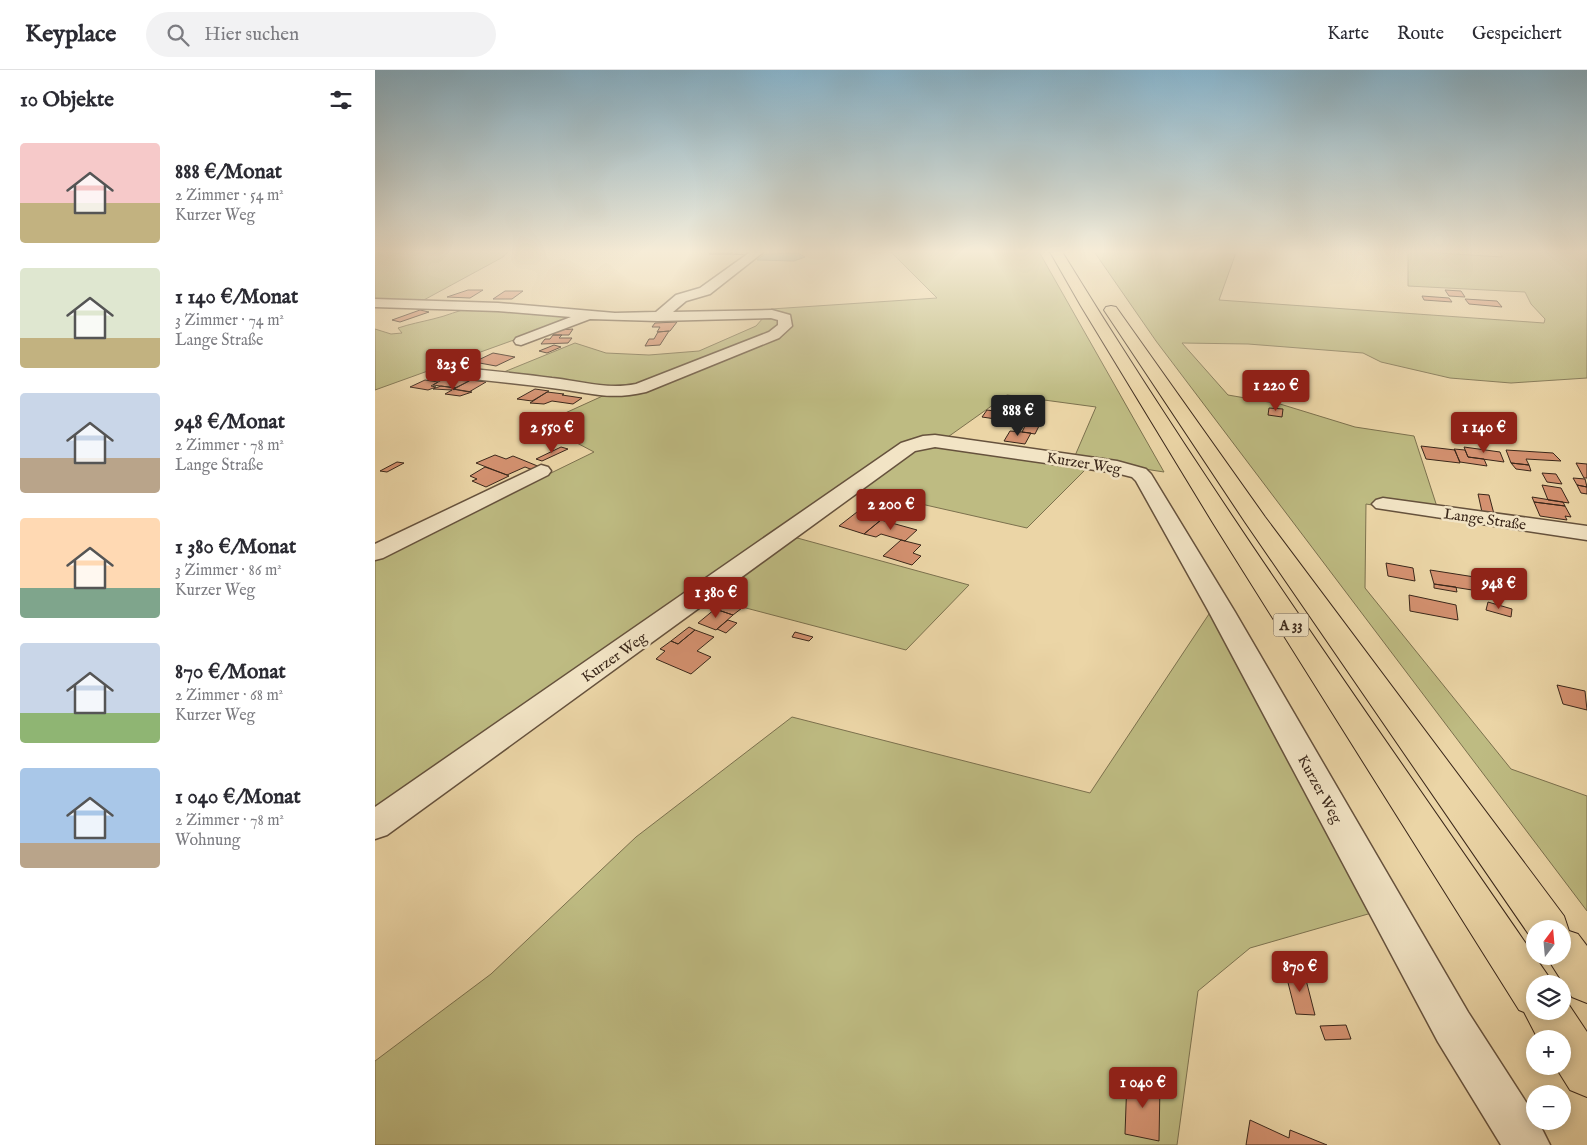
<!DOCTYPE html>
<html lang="de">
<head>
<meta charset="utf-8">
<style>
	:root { --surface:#fff; --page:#f2f2f3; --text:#2b2b33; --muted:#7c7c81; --line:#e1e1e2; --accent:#8f2418 }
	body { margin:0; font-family:"IM FELL English",serif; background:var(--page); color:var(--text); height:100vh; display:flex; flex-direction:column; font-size:19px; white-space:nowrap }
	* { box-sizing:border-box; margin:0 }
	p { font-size:16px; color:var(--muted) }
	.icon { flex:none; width:28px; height:28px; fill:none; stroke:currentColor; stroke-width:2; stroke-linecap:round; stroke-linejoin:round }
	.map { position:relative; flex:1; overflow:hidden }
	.sheet { display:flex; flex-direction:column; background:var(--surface); width:375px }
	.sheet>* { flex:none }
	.needle { width:32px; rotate:16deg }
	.buttons { position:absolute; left:1151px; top:850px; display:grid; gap:10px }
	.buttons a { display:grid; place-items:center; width:45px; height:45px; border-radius:50%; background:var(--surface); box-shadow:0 2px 12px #0003; font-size:25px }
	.price { position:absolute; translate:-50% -42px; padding:0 11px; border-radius:5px; background:var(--accent); color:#fff; font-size:16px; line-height:32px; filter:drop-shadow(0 1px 2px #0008) }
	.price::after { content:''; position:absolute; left:50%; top:30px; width:15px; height:11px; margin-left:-8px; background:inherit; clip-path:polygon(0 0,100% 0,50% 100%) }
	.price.active { background:#222; color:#fff }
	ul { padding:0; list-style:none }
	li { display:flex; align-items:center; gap:15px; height:125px; padding:0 20px }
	li span { display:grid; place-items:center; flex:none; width:140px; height:100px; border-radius:5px; color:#555 }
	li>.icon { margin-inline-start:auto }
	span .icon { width:60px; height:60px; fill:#fffc; stroke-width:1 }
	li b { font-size:21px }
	h2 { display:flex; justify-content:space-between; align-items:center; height:60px; padding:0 20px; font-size:21px }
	header { display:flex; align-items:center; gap:30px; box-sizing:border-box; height:70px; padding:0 25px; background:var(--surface); border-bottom:1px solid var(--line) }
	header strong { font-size:24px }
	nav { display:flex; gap:28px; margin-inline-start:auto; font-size:18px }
	.search { width:350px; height:45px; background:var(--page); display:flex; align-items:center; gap:12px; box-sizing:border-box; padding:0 18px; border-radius:28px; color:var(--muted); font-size:19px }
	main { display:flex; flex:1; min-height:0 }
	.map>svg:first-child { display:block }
</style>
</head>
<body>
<header>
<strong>Keyplace</strong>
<div class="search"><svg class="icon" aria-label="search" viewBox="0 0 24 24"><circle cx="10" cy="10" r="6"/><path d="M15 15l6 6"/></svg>Hier suchen</div>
<nav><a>Karte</a><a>Route</a><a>Gespeichert</a></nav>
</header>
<main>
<section class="sheet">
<h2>10 Objekte<svg class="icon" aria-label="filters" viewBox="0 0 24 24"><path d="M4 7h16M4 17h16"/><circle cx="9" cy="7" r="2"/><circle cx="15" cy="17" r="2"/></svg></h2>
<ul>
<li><span style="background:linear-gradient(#f6c9c9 60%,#c2b280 0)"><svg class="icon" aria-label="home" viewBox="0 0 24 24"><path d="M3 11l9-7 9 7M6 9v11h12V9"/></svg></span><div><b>888 €/Monat</b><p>2 Zimmer · 54 m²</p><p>Kurzer Weg</p></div></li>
<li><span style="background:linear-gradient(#dfe7d0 70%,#c2b280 0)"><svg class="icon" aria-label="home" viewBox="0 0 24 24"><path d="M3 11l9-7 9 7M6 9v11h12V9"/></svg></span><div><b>1 140 €/Monat</b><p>3 Zimmer · 74 m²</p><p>Lange Straße</p></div></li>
<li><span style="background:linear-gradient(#c9d6e8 65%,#b9a48a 0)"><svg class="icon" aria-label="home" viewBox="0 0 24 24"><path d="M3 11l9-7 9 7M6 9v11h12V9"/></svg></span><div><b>948 €/Monat</b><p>2 Zimmer · 78 m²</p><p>Lange Straße</p></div></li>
<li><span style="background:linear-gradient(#ffd9b3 70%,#7fa58c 0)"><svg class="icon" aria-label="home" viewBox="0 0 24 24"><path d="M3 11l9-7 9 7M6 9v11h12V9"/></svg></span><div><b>1 380 €/Monat</b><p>3 Zimmer · 86 m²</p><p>Kurzer Weg</p></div></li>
<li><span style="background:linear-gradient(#c9d6e8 70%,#8fb573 0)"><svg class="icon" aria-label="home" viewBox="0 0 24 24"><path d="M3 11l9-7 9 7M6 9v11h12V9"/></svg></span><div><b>870 €/Monat</b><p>2 Zimmer · 68 m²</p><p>Kurzer Weg</p></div></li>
<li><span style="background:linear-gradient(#a9c7e8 75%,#b9a48a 0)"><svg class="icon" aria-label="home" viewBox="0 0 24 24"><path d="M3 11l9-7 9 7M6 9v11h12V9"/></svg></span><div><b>1 040 €/Monat</b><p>2 Zimmer · 78 m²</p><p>Wohnung</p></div></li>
</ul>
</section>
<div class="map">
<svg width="1212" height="1075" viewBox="0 0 1212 1075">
	<rect width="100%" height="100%" fill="#ebd5a6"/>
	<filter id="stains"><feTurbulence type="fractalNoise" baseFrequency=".004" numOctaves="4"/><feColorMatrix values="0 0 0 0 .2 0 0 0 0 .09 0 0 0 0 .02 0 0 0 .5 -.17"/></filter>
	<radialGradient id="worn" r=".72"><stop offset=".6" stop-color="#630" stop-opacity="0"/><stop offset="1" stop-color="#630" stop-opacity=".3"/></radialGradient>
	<!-- green -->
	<path fill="#bebb82" stroke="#7c714e" d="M 0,180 L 135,180 L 128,187 L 47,231 L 0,232 Z
		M 498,180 L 663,180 L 789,402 L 699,388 L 721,337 L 632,325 L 570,369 L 553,368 L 0,742 L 0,489 L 219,382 L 166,354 L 243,319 L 124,304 L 200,273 L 231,283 L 274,285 L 324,281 L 381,256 L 396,239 L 562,228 L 516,182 L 497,183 Z
		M 718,180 L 862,180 L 844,230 L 1169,253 L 1170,249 L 1156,234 L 1150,222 L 1033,216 L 1033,181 L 1127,187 L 1124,180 L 1212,180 L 1212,308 L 1136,313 L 1075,308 L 1006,292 L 988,283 L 873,274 L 807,273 L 853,325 L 905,334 L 980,357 L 1039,366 L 1065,446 L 991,434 L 990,518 L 1136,699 L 1212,726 L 1212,841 L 781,271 Z
		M 97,238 L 200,246 L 200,248 L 0,320 L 0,259 L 16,264 L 27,263 L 23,258 C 35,254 46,252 58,249 C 72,246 83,240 97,238 Z
		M 558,374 L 714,396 L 652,458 L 480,419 L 533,382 Z
		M 415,466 L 594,515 L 531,580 L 329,527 Z
		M 836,541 L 1000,842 L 875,878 L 823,921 L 802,1075 L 0,1075 L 0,991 L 116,904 L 261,767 L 417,647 L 715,723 Z"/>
	<!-- water -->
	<path fill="#98b8a9" stroke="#727e70" d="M 423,183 L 430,187 L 419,191 L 382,190 L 390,184 Z"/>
	<!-- building -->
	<path fill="#d49170" stroke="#3a271a" d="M 339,180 L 360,180 L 355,184 L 334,184 Z
		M 360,180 L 380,181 L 375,185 L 355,184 Z
		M 93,220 L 108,220 L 95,228 L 72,227 Z
		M 1070,220 L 1086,221 L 1090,227 L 1074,226 Z
		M 130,221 L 148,221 L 137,229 L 118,229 Z
		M 1047,226 L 1074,228 L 1077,232 L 1049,230 Z
		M 1090,229 L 1122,231 L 1127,237 L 1094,234 Z
		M 45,240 L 54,242 L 25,252 L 17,250 Z
		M 302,252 L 295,261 L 282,262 L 285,257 L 277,257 L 280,253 Z
		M 198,259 L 194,265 L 178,265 L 183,260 Z
		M 294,261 L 285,275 L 270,276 L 274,269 L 279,269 L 283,262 Z
		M 178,265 L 187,265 L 184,268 L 197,268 L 193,273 L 166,274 L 170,269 L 175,269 Z
		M 179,275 L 186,277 L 172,283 L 164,281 Z
		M 118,283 L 140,287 L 121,296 L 99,292 Z
		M 70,308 L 79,310 L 94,311 L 81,318 L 58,315 Z
		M 50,310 L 63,312 L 56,316 L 61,317 L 53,320 L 35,317 Z
		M 96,310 L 111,312 L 94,322 L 78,319 Z
		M 66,316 L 81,318 L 78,319 L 97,322 L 85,326 L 70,324 L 77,320 L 58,319 Z
		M 160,319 L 174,321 L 157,331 L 142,329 Z
		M 172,322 L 189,324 L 187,325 L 207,328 L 198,334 L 177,331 L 169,334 L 155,333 Z
		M 894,338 L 908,339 L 907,347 L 893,345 Z
		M 612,340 L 635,343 L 634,345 L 644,346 L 641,352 L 607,347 Z
		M 651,354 L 664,356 L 660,364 L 647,362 Z
		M 165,357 L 174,360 L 162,366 L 153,362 Z
		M 635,361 L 647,362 L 656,363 L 650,374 L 629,371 Z
		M 1046,376 L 1080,380 L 1085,393 L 1051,389 Z
		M 186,377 L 193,379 L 167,391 L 161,389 Z
		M 1089,377 L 1125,382 L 1129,392 L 1093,387 Z
		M 1079,379 L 1090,380 L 1093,387 L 1109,389 L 1112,396 L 1085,392 Z
		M 1131,380 L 1178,383 L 1186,391 L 1151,389 L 1154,395 L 1136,393 Z
		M 120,385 L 131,389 L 138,386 L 165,397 L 158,400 L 150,397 L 132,405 L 101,393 Z
		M 22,392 L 29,393 L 12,402 L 5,401 Z
		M 1136,393 L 1154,395 L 1156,401 L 1141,399 Z
		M 1201,393 L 1212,394 L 1212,408 L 1209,408 Z
		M 110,397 L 132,405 L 134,406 L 111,417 L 97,411 L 102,409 L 95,406 Z
		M 1167,403 L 1181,404 L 1187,414 L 1172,412 Z
		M 1198,408 L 1210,409 L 1212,417 L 1202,415 Z
		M 1167,415 L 1186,418 L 1194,433 L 1173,430 Z
		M 1202,415 L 1212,417 L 1212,424 L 1206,423 Z
		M 1103,424 L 1114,425 L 1119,444 L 1107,442 Z
		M 1157,427 L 1188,432 L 1190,436 L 1159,432 Z
		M 1159,432 L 1190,436 L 1196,447 L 1190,446 L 1192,450 L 1165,446 Z
		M 482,442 L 507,449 L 489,464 L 464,456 Z
		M 506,450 L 542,460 L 530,471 L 506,464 L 501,467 L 489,464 Z
		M 526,470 L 546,475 L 538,483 L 546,486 L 537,495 L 508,486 Z
		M 1011,493 L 1038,498 L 1040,511 L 1013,506 Z
		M 1055,500 L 1106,508 L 1110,522 L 1059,514 Z
		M 1059,514 L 1081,517 L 1082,522 L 1059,518 Z
		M 1034,525 L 1081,535 L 1083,550 L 1035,541 Z
		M 1113,532 L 1137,539 L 1136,547 L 1111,540 Z
		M 347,534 L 367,538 L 358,545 L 340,539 Z
		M 340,539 L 358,545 L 341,560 L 323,553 Z
		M 353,550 L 362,553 L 351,563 L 342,559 Z
		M 314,557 L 320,560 L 303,574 L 296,571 Z
		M 320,560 L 339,567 L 322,581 L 336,587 L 316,604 L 281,589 L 290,581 L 285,579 L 296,571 L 303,574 Z
		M 420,562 L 438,567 L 434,571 L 417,567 Z
		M 1182,615 L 1210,621 L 1212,640 L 1188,634 Z
		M 910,901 L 929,902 L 940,945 L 921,944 Z
		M 971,955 L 976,969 L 950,970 L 945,956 Z
		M 752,1008 L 785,1014 L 784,1071 L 750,1064 Z
		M 875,1050 L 914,1068 L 915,1060 L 952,1075 L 871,1075 Z"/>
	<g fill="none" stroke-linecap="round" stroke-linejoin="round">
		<defs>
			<path id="minor" d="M 378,180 L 391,180 L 335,224 L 311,231 L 298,242 L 397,240 L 415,245 L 417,256 L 404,268 L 271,322 C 232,331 214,322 177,318 C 141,313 105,310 70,306 L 64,304 L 62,301 L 64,298 L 70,296 C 106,300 141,303 177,308 C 206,311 232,320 261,314 L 394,262 L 403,255 L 403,250 L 396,248 L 283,251 L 215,249 L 146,275 L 141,274 L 139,271 L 141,268 L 196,247 L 123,241 L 0,237 L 0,229 L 123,233 L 240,243 L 281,242 L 301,225 L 325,218 Z
				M 560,365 L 742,391 L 771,399 L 776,404 L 860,542 L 1093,942 L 1160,1046 L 1160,1051 L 1163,1051 L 1175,1075 L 1126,1075 L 1063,972 L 834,542 L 761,411 L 757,407 L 741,403 L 560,377 L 540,381 L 12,765 L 0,769 L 0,737 L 526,373 L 548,366 Z
				M 166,395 L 173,397 L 176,401 L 173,405 L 8,488 L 0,490 L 0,474 Z
				M 1008,428 L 1212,456 L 1212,470 L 1001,438 L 997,434 L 1001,430 Z"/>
			<path id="highway" d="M 674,180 L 686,180 C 839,430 1010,668 1176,910 L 1177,914 L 1160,914 L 1160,941 L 1188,941 L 1188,926 L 1212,962 L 1212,1027 L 1195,1020 L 1180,996 L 1188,996 L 1188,969 L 1163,969 L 1149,942 L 1144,940 L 838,453 L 706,236 Z
				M 736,236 L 741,237 L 890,447 L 1189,846 L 1194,861 L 1203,864 L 1212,876 L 1212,933 L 1197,927 L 1171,886 L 1188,886 L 1188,859 L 1160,859 L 1159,872 L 870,452 L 729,240 L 731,237 Z"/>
		</defs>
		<!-- minor casing -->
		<use href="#minor" stroke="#66523d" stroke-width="3"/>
		<!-- highway casing -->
		<use href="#highway" stroke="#3a271a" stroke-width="2"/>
		<!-- minor -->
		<use href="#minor" fill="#f2e4c5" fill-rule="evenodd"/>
		<!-- highway -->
		<use href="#highway" fill="#ebd5a6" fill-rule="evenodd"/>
	</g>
	<!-- sky -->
	<linearGradient id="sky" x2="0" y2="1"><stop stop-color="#88b6cf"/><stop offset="0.55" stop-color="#f6ecd7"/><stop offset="1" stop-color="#f6ecd7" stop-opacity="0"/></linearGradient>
	<rect width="1212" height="330" fill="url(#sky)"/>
	<g text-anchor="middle" stroke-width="5" stroke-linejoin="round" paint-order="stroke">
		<!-- shield labels -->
		<rect fill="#f2e4c5" stroke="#71604d" stroke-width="1" x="898.5" y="543.5" width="35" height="23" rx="4"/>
		<g font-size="14" font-weight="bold" fill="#3a271a">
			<text x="916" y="560">A 33</text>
		</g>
		<!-- street labels -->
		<g font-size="15" fill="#3a271a" stroke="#f2e4c5">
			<text transform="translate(709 393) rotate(9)" y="5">Kurzer Weg</text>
			<text transform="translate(1110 449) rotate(8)" y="5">Lange Straße</text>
			<text transform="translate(239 587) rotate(-35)" y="5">Kurzer Weg</text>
			<text transform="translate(945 719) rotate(61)" y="5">Kurzer Weg</text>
		</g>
	</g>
	<rect width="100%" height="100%" filter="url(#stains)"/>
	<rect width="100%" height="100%" fill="url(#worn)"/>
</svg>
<div class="buttons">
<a><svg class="needle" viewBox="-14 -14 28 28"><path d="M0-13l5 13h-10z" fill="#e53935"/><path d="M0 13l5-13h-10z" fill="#7c7c81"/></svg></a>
<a><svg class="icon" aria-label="layers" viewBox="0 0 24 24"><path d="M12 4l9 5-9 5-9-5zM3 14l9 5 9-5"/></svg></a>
<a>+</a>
<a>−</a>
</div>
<b class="price" style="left:78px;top:321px">823 €</b>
<b class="price" style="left:901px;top:342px">1 220 €</b>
<b class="price active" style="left:643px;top:367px">888 €</b>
<b class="price" style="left:177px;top:384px">2 550 €</b>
<b class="price" style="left:1109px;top:384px">1 140 €</b>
<b class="price" style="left:516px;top:461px">2 200 €</b>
<b class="price" style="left:1124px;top:540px">948 €</b>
<b class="price" style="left:341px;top:549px">1 380 €</b>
<b class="price" style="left:925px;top:923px">870 €</b>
<b class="price" style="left:768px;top:1039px">1 040 €</b>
</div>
</main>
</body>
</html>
